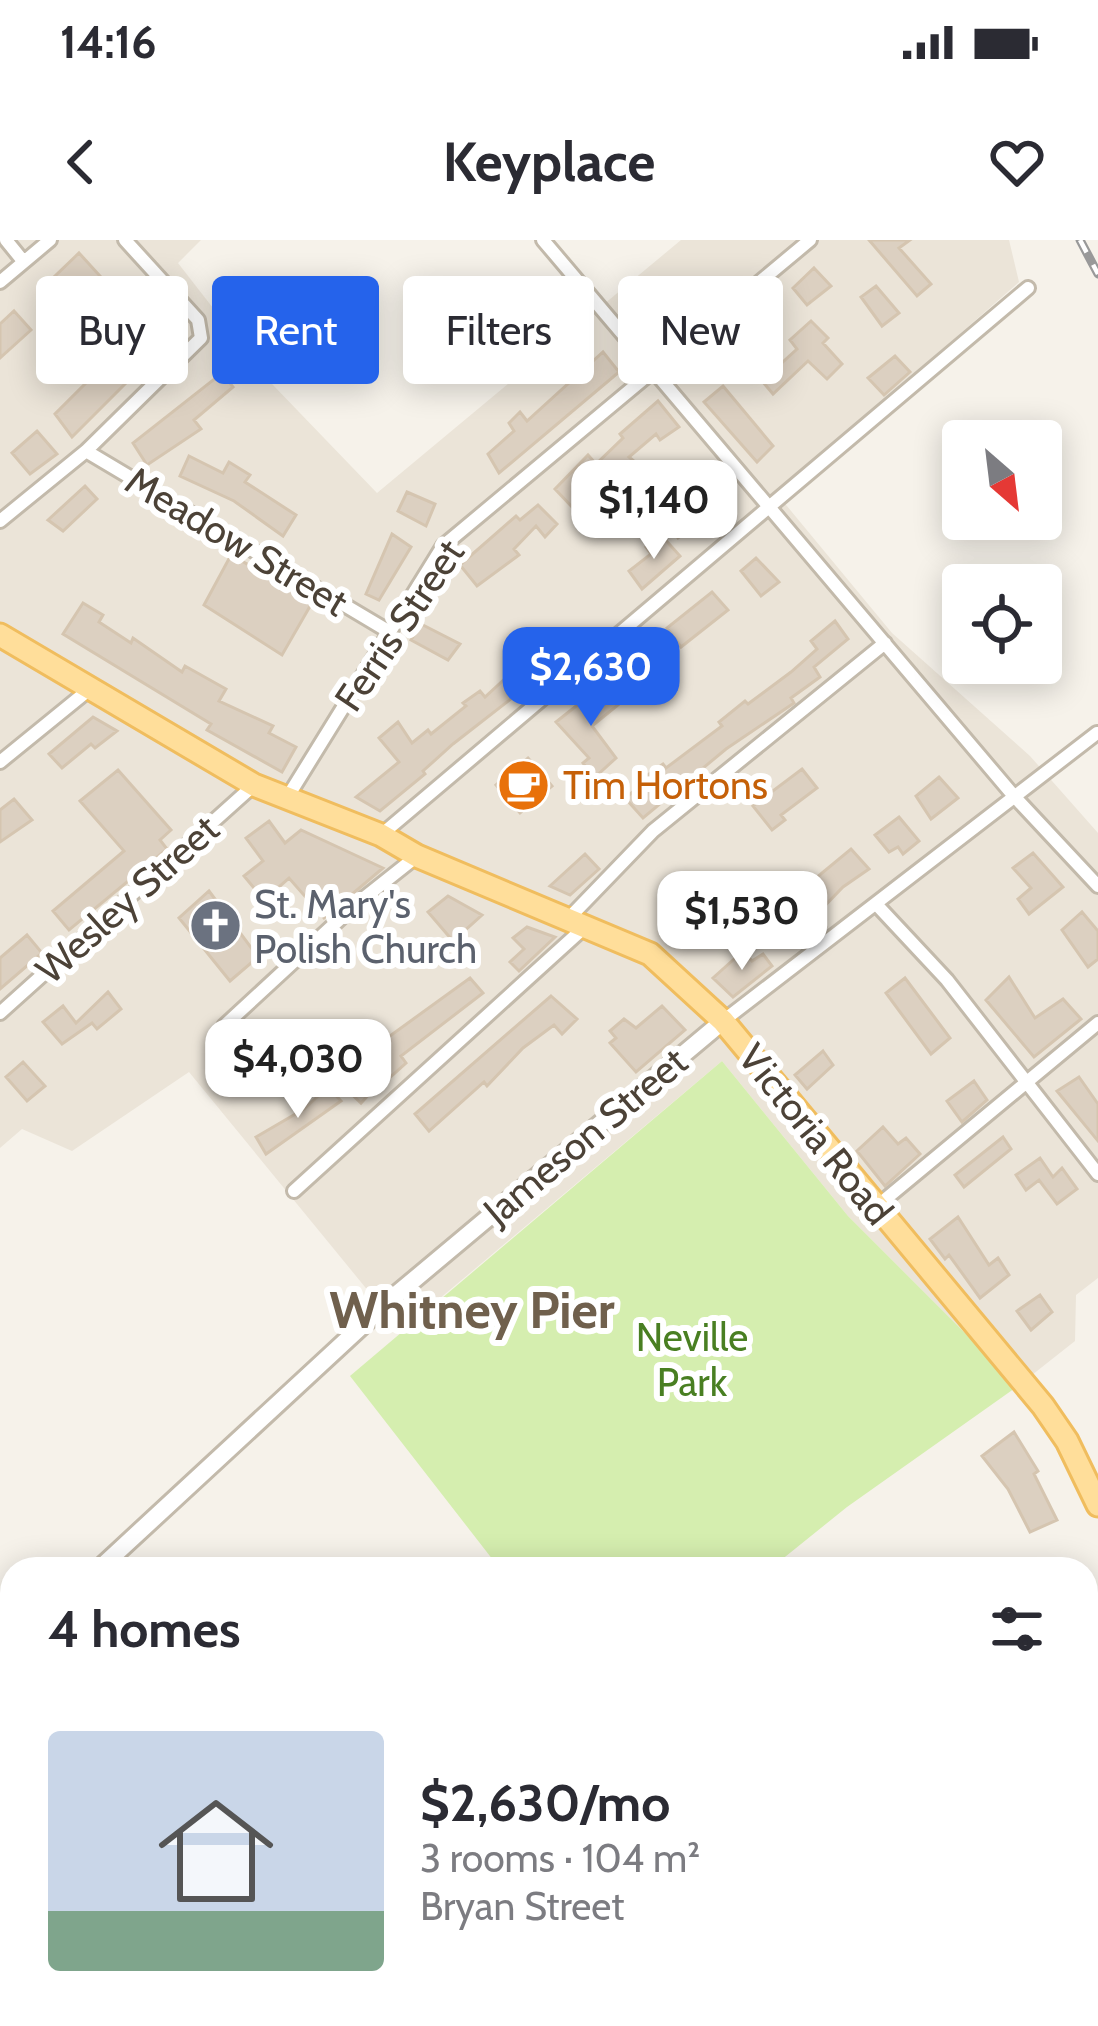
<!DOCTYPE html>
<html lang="en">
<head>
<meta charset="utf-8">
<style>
	:root { --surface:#fff; --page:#f7f7f7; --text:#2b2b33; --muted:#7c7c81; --accent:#2563eb }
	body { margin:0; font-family:Cabin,sans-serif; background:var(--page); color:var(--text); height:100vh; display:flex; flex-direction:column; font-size:45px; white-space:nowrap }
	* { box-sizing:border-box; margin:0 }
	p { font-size:39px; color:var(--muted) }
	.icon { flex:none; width:66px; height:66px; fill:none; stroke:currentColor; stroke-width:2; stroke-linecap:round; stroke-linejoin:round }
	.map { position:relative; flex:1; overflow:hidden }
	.drawer { position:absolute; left:0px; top:1317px; width:1098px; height:471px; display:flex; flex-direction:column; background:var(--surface); border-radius:36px 36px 0 0; box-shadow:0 6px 30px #0003 }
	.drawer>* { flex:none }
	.guide { position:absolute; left:36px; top:36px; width:1026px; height:108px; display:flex; gap:24px }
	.needle { width:78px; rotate:152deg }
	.tools { position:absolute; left:942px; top:180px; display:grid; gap:24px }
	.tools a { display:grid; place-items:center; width:120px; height:120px; border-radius:12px; background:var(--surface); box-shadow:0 6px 30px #0003; font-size:60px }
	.price { position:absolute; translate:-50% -102px; padding:0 27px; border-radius:24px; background:#fff; color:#222; font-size:39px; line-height:78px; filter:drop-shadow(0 3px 6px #0008) }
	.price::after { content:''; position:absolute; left:50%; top:72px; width:36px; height:27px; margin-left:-18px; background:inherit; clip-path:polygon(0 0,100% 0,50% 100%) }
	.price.on { background:var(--accent); color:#fff }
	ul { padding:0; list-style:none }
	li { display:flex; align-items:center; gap:36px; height:300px; padding:0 48px }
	li span { display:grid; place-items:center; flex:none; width:336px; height:240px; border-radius:12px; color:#555 }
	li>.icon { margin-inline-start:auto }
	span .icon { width:144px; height:144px; fill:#fffc; stroke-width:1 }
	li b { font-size:51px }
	h2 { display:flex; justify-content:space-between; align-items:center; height:144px; padding:0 48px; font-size:51px }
	.pill { padding:0 42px; border-radius:12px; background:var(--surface); box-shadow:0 6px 30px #0003; font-size:42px; line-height:108px }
	.pill.on { background:var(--accent); color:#fff }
	.status { display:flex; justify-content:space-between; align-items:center; height:84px; padding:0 60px; background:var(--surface); direction:ltr }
	.status svg { height:33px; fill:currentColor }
	header { display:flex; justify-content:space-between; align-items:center; height:156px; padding:0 48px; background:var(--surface); font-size:54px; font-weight:800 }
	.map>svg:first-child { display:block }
</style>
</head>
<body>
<div class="status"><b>14:16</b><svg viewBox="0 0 49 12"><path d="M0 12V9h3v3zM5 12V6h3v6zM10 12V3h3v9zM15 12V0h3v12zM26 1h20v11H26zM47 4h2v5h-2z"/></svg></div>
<header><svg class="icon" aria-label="back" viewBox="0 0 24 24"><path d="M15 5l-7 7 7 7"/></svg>Keyplace<svg class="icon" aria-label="heart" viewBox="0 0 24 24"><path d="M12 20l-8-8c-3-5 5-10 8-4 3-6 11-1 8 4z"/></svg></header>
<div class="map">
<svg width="1098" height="1786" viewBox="0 0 1098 1786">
	<rect width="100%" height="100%" fill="#f6f2ea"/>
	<!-- residential -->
	<path fill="#ebe4d8" d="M 0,0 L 201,0 L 178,23 L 273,145 L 377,253 L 681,0 L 1009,0 L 1019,42 L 777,254 L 892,393 L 1030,516 L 1098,593 L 1098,1038 L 1076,1055 L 1075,1101 L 1018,1146 L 848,976 L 722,821 L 401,1091 L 189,832 L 72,911 L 22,889 L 0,908 Z
		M 904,1776 L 1061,1776 L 1068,1786 L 888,1786 Z"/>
	<!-- green -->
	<path fill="#d5eeaf" d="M 722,821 L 848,976 L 1018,1146 L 847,1267 L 770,1329 L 500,1329 L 350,1136 Z"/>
	<!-- building -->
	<path fill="#dcd0c1" stroke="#d5c5b0" stroke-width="3" d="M 869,0 L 910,0 L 899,8 L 931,44 L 917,56 Z
		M 79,13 L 100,36 L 68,60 L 52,39 Z
		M 814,28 L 831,46 L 807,65 L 793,48 Z
		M 876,46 L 899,73 L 882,86 L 861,57 Z
		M 14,71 L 31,90 L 0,118 L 0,84 Z
		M 811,81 L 828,98 L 823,103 L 842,124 L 827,139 L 808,121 L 773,154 L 762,141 L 797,109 L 790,100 Z
		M 132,97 L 152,125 L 136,133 L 72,197 L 55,174 Z
		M 603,112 L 619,132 L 499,233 L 488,214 L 514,191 L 509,183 L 520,172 L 527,181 Z
		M 895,116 L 910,132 L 884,155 L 868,138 Z
		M 222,133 L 233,147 L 194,180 L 201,189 L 147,225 L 133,203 Z
		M 723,146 L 773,206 L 757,222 L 704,162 Z
		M 658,161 L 679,187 L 660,200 L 656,194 L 629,217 L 635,222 L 623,232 L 620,229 L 586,255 L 590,260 L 574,269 L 555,249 L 588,215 L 596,224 L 623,198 L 620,194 Z
		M 37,191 L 57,214 L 30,234 L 12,213 Z
		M 189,216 L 223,233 L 229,222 L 250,235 L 245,242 L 296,275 L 283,296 L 234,261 L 180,236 Z
		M 716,245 L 733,265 L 717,279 L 712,273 L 678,298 L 665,281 L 683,267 L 686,270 Z
		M 85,246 L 97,259 L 63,291 L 48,280 Z
		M 407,252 L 435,264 L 426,286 L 398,271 Z
		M 538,265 L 557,284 L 545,297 L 536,286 L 514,309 L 519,315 L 477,346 L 460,325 L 516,276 L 520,280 Z
		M 392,294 L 411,307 L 379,360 L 366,354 Z
		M 662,296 L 680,316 L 642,349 L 629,331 L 651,314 L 646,307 Z
		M 231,315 L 313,361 L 282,415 L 204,365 Z
		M 756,318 L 779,342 L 761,356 L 741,331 Z
		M 712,352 L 728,370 L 681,407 L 667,388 Z
		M 83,363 L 103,375 L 99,382 L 131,403 L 133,398 L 182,432 L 185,426 L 226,449 L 219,461 L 273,486 L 269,493 L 296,507 L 282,532 L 207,490 L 211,484 L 63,394 Z
		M 835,381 L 848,399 L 814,427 L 820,437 L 791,458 L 794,463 L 726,509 L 643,578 L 625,558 L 648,540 L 645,537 L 663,524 L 666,528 L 722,486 L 719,482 L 745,461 L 748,464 L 791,432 L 817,409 L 811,401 Z
		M 421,384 L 460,404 L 448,420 L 411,400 Z
		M 523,422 L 539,437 L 453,504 L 423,531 L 425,534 L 380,571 L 356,557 L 399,522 L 379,498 L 398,482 L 412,503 L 428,490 L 431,494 L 466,466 L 463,463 L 480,451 L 485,457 Z
		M 604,444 L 618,465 L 592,486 L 616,518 L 594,538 L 583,523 L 589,518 L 556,482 Z
		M 93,477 L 117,491 L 95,508 L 91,504 L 62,528 L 49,514 Z
		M 528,518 L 552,546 L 520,573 L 496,545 Z
		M 802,529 L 817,548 L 781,575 L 785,580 L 772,590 L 753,566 Z
		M 118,530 L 171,590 L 160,600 L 167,609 L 69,690 L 53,671 L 124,611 L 80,561 Z
		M 939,537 L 958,558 L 931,579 L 916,556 Z
		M 14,559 L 32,580 L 0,602 L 0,570 Z
		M 899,577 L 919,601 L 903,614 L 898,607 L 889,612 L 875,595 Z
		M 269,581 L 285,603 L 301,590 L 383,628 L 324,678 L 289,638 L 264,660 L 244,636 L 263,621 L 246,598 Z
		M 851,609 L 869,629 L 843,647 L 812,679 L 793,657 Z
		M 1033,613 L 1063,647 L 1029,674 L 1018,659 L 1031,648 L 1013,628 Z
		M 585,614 L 599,629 L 570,655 L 550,646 Z
		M 209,651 L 258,717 L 230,741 L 179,678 Z
		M 448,656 L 482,675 L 453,701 L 428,672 Z
		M 1082,672 L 1098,691 L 1098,719 L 1088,727 L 1062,690 Z
		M 527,687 L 555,697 L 519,731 L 510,722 L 524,709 L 513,698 Z
		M 27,695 L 42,713 L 0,749 L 0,718 Z
		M 743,711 L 752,721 L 763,714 L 772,726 L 733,757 L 713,738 Z
		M 1009,737 L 1035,778 L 1063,759 L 1081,779 L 1034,817 L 986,760 Z
		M 470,738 L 483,753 L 401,816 L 406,823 L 386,841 L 384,838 L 361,863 L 343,846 L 373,824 L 365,814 Z
		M 905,738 L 950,798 L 931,814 L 886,753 Z
		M 108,752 L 121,769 L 97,789 L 92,783 L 62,804 L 43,782 L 63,766 L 76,783 Z
		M 551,756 L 577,779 L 562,794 L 554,785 L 523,808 L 487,846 L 484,842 L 429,891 L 415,874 Z
		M 662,766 L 685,790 L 636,832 L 610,803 L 616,798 L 610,791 L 624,779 L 636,788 Z
		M 823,811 L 833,825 L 807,849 L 795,835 Z
		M 23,822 L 45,846 L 27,861 L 6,837 Z
		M 1079,837 L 1098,864 L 1098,901 L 1057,851 Z
		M 974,841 L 987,860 L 962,882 L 947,861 Z
		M 328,847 L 341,861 L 266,914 L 256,897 L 304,869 Z
		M 883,887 L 898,904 L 906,898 L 920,914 L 885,946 L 857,911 Z
		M 1003,897 L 1011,909 L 964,947 L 955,935 Z
		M 1040,918 L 1053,937 L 1062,928 L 1077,949 L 1057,964 L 1039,940 L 1026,950 L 1016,935 Z
		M 958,977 L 989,1025 L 998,1018 L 1009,1035 L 980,1058 L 949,1015 L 945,1019 L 930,999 Z
		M 1040,1055 L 1052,1072 L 1031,1090 L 1017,1071 Z
		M 1014,1192 L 1038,1231 L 1034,1234 L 1057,1280 L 1030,1292 L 1008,1249 L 982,1216 Z"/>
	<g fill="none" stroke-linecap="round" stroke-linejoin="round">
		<defs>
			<path id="minor" d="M 6,0 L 23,21
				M 543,0 L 1013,555 L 1098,646
				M 0,42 L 50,0
				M 86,211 L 388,391
				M 0,281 L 86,211 L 201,98 L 198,80 L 125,0
				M 0,522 L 91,448
				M 287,558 L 443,306 L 810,0
				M 381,595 L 1028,48
				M 876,664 L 947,740 L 1098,934
				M 570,677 L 653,591 L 885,403
				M 0,773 L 254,545
				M 723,781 L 1097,493
				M 224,786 L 354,666 L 417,616
				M 294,951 L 587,685
				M 876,967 L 1098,783
				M 890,1776 L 898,1786"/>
			<path id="tertiary" d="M 99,1329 L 391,1059 L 723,781
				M 0,1414 L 12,1404
				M 1086,1458 L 1098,1447
				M 704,1786 L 716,1776"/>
			<path id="primary" d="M 0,395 L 254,545 L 381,595 L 417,616 L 650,714 L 723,781 L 1043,1166 L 1067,1201 L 1098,1265"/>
		</defs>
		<!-- minor casing -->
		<use href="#minor" stroke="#c3baab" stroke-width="18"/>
		<!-- tertiary casing -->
		<use href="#tertiary" stroke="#c3baab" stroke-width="22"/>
		<!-- primary casing -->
		<use href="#primary" stroke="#f0bd5e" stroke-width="27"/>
		<!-- minor -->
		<use href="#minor" stroke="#fff" stroke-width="12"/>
		<!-- tertiary -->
		<use href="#tertiary" stroke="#fff" stroke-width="16"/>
		<!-- primary -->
		<use href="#primary" stroke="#ffde9a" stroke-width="21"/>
		<defs>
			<path id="rail" d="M 1080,0 L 1098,34"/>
		</defs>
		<!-- rail casing -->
		<use href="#rail" stroke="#999" stroke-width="9"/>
		<!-- rail -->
		<use href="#rail" stroke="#fff" stroke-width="4.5" stroke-dasharray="14" stroke-linecap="butt"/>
	</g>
	<!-- icons -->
	<defs>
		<symbol id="cafe-disc" viewBox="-11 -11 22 22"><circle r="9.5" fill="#e8710a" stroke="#fff"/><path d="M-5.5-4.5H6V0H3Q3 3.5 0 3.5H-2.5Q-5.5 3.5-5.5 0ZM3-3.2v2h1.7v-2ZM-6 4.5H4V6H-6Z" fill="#fff"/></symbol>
		<symbol id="church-disc" viewBox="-11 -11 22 22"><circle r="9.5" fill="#6b7280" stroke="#fff"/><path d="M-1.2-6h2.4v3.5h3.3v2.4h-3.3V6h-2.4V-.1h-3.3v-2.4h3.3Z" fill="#fff"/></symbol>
	</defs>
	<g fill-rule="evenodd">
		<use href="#cafe-disc" x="494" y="516" width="59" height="59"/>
		<use href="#church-disc" x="186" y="656" width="59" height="59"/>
	</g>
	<g text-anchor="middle" stroke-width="12" stroke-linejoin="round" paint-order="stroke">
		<!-- street labels -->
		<g font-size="39" fill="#4c4237" stroke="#fff">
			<text transform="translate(237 301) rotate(31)" y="14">Meadow Street</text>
			<text transform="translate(399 385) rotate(-56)" y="14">Ferris Street</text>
			<text transform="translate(127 659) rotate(-42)" y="14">Wesley Street</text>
			<text transform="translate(816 894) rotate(51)" y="14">Victoria Road</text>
			<text transform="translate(585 896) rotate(-40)" y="14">Jameson Street</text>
		</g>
		<!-- food labels -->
		<g font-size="39" fill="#c56008" stroke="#fff" text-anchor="start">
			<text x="563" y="559">Tim Hortons</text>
		</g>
		<!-- worship labels -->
		<g font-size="39" fill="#5b616d" stroke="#fff" text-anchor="start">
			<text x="254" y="678">St. Mary's<tspan x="254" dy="45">Polish Church</tspan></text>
		</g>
		<!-- park labels -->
		<g font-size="39" fill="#497f22" stroke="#fff">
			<text x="692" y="1111">Neville<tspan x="692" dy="45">Park</tspan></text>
		</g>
		<!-- district labels -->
		<g font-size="51" font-weight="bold" fill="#70604d" stroke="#fff">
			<text x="472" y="1088">Whitney Pier</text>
		</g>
	</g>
</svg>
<div class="tools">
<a><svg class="needle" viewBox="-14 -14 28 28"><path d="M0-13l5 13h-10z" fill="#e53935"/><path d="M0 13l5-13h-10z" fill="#7c7c81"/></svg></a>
<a><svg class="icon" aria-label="locate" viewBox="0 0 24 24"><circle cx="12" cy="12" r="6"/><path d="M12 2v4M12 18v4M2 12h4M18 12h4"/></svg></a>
</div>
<b class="price" style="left:654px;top:322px">$1,140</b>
<b class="price on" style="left:591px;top:489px">$2,630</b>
<b class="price" style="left:742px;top:733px">$1,530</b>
<b class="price" style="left:298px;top:881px">$4,030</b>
<div class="guide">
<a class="pill">Buy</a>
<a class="pill on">Rent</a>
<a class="pill">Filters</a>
<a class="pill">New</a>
</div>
<section class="drawer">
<h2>4 homes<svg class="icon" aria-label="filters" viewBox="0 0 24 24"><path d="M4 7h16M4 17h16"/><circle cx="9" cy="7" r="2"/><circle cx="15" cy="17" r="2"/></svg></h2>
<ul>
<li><span style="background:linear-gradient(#c9d6e8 75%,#7fa58c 0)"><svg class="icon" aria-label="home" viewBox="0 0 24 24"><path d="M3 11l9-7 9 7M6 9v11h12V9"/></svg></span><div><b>$2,630/mo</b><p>3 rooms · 104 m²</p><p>Bryan Street</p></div></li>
</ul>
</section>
</div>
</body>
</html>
